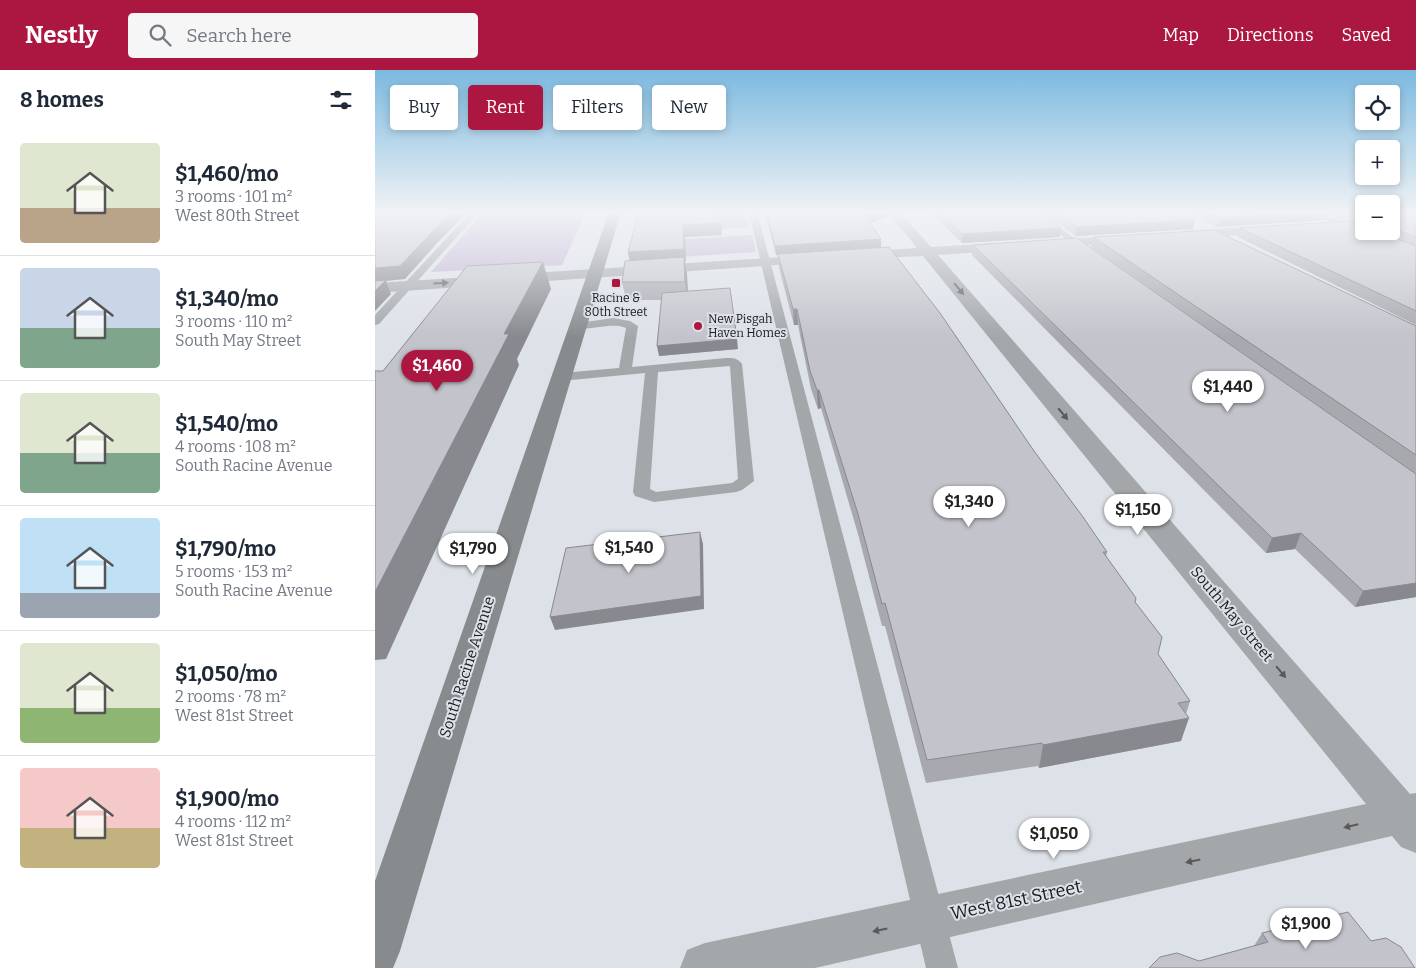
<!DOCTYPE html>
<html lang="en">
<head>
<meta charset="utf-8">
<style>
	:root { --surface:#fff; --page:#f6f6f7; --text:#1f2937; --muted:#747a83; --line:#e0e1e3; --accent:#ac1742 }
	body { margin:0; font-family:Bitter,serif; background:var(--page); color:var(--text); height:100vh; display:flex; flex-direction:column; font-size:19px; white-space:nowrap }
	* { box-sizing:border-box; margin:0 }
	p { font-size:16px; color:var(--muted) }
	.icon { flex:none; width:28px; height:28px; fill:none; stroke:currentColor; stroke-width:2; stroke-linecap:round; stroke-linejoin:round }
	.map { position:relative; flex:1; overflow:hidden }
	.side { display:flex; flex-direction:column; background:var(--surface); width:375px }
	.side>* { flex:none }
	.banner { position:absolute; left:15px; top:15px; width:475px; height:45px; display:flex; gap:10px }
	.tools { position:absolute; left:980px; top:15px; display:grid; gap:10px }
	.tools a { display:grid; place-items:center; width:45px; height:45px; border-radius:5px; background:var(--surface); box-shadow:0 2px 8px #0003; font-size:25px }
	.price { position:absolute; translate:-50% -42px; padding:0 11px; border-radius:18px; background:#fff; color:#222; font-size:16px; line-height:32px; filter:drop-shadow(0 1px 2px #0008) }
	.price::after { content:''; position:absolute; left:50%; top:30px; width:15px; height:11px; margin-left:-8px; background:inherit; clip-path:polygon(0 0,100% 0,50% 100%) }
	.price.selected { background:var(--accent); color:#fff }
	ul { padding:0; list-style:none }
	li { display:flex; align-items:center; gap:15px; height:125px; padding:0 20px }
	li+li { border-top:1px solid var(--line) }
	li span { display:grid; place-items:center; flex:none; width:140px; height:100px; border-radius:5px; color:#555 }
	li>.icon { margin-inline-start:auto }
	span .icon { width:60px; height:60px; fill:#fffc; stroke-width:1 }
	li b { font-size:21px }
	h2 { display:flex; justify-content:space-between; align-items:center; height:60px; padding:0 20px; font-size:21px }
	.tag { padding:0 18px; border-radius:5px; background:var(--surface); box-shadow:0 2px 8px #0003; font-size:18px; line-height:45px }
	.tag.selected { background:var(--accent); color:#fff }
	header { display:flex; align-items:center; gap:30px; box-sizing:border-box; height:70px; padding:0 25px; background:var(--accent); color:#fff }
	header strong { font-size:24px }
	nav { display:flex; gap:28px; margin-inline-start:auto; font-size:18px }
	.search { width:350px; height:45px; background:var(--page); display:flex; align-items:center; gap:12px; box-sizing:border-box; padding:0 18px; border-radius:5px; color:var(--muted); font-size:19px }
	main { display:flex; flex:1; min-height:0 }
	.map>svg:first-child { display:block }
</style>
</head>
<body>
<header>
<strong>Nestly</strong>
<div class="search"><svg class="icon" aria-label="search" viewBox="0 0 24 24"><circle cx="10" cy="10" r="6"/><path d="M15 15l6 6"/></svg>Search here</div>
<nav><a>Map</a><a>Directions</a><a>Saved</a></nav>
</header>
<main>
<section class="side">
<h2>8 homes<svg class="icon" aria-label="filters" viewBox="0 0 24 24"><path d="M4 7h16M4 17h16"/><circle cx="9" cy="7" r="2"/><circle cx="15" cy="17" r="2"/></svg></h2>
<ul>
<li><span style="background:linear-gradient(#dfe7d0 65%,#b9a48a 0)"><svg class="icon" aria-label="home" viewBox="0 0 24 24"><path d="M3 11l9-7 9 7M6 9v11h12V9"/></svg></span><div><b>$1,460/mo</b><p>3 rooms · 101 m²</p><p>West 80th Street</p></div></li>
<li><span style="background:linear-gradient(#c9d6e8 60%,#7fa58c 0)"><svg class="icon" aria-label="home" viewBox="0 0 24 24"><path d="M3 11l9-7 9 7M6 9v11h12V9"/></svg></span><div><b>$1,340/mo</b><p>3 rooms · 110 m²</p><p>South May Street</p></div></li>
<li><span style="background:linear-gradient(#dfe7d0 60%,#7fa58c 0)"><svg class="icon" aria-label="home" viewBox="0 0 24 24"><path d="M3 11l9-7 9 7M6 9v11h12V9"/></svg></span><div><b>$1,540/mo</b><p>4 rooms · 108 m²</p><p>South Racine Avenue</p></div></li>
<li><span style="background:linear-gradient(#bfe0f5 75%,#9aa5b1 0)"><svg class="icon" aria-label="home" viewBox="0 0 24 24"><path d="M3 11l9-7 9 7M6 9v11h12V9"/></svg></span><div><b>$1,790/mo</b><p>5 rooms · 153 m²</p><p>South Racine Avenue</p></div></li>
<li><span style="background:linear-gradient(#dfe7d0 65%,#8fb573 0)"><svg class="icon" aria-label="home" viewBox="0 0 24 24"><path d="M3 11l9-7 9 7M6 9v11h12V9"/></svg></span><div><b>$1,050/mo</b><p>2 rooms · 78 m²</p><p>West 81st Street</p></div></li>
<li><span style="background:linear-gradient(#f6c9c9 60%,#c2b280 0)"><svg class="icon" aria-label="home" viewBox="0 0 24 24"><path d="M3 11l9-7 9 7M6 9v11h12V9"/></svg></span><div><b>$1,900/mo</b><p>4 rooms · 112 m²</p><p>West 81st Street</p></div></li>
</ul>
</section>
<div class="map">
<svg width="1041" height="898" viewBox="0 0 1041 898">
	<rect width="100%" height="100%" fill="#dde1e8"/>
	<!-- green -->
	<path fill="#c0b2d4" d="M 109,142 L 211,142 L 187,195 L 56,202 Z
		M 269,142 L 368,142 L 374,157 L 314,161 Z
		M 377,165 L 381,182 L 257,190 L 260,172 Z"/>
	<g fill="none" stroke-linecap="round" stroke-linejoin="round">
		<!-- lane -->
		<path fill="#a4a7a9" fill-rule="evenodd" d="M 96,142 L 104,142 L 4,254 L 0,255 L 0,245 Z
			M 374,142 L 382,142 L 583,898 L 551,898 Z
			M 654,142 L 663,142 L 719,182 L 715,185 L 712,184 Z
			M 932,142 L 943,142 L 984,159 L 977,161 Z
			M 238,248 L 255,251 L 263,256 L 257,297 L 351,288 C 358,288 363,288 367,294 L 379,411 L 367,420 L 361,422 L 279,432 L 260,426 L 258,422 L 270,303 L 186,311 L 180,307 L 186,303 L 244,298 L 251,258 C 236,251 206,264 197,256 L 203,253 ZM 355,296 L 363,409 L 357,413 L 281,422 L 275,419 L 283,302 Z"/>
		<!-- street -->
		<path fill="#a4a7a9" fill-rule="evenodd" d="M 513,142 L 525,142 L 556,177 L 759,165 L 761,168 L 759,171 L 754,172 L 563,185 L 1035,724 L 1041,723 L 1041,783 L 1026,777 L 1017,766 L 440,898 L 305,898 L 312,880 L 330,873 L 991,734 L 548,186 L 478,189 L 476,186 L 478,183 L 483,182 L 542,178 Z
			M 989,149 L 989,157 L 945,160 L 939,156 L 945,152 Z
			M 902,155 L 907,156 L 908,159 L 907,162 L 807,169 L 800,165 L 807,161 Z
			M 440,185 L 445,186 L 447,189 L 445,192 L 0,223 L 0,213 Z"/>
		<!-- secondary -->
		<path fill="#878b8e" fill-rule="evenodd" d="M 234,142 L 246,142 L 25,881 L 18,898 L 0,898 L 0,811 Z"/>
	</g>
	<!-- wall -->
	<path fill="#a8a9af" d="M 264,142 L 347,165 L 310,167 L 311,191 L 310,191 L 312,204 L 313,222 L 363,279 L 284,286 L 286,230 L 251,230 L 247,212 L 255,191 L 253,182 Z
		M 390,142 L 514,142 L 514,146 L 495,153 L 506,169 L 506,177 L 659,381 L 732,482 L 731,487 L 760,532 L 783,584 L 815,631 L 811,644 L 806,671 L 664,698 L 663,696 L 551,713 L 510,556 L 507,556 L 483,464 L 446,338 L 443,339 L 436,319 L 423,255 L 419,255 L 404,198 L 403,185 L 401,185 Z
		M 555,142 L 664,142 L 685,167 L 587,173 Z
		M 666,142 L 805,142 L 818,159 L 701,166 Z
		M 811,142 L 989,142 L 989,148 L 966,149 L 949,142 L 947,150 L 842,157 Z
		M 1016,142 L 1041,142 L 1041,144 L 1017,145 L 1019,148 L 1041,147 L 1041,255 L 863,167 L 865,158 L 1016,161 Z
		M 718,167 L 1041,256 L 1041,404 L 716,177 Z
		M 598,175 L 1041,527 L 980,537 L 920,479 L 891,483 L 597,185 Z
		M 887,863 L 996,871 L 824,891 L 879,876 Z"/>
	<!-- shaded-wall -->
	<path fill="#88898e" d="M 78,142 L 93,142 L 63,172 L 30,209 L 11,211 L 16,224 L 0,241 L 0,198 L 59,160 Z
		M 502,142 L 514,142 L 514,146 L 491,155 L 490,146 Z
		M 940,142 L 949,142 L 947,150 L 842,157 L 845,148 Z
		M 820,150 L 818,159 L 701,166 L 702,157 Z
		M 346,153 L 347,165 L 310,167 L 311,191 L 310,191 L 312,204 L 313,230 L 310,212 L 255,195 L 253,182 L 308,155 Z
		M 686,158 L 685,167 L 587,173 L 587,164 Z
		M 506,169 L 506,178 L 401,185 L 400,176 Z
		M 168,192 L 176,219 L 142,289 L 144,295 L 11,589 L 0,590 L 0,522 L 129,264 Z
		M 418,239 L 422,239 L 423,255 L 419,255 Z
		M 362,269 L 363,279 L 284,286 L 282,276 Z
		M 442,320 L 444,320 L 446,338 L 443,339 Z
		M 325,462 L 328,474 L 329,539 L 180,560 L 175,547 Z
		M 926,463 L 920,479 L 891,483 L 897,468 Z
		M 1041,513 L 1041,527 L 980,537 L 988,521 Z
		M 814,648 L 806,671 L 664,698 L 668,675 Z"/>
	<!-- building -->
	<path fill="#c3c4cb" stroke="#88898e" d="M 0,142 L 78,142 L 59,160 L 25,196 L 0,198 Z
		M 264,142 L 344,142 L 346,153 L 308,155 L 309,179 L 253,182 Z
		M 391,142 L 502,142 L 490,146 L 506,169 L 400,176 Z
		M 564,142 L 664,142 L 686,158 L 587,164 Z
		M 680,142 L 805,142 L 820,150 L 702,157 Z
		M 831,142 L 940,142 L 845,148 Z
		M 1016,142 L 1017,142 L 1017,146 L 1019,148 L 1041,147 L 1041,167 L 1016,158 Z
		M 975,151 L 989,156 L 989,161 L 1002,161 L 1041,176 L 1041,241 L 865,158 Z
		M 839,160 L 1041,256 L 1041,385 L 718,167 Z
		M 702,168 L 1041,404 L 1041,513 L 988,521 L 926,463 L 897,468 L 598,175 Z
		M 514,177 L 565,243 L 659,381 L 708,447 L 732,482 L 728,482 L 761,528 L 760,532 L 787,567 L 783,584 L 815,631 L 803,633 L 814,648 L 668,675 L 667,673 L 552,690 L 510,533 L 507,534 L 483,444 L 444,320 L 442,320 L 435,301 L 422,239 L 418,239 L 403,184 Z
		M 309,187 L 310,212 L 247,212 L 250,191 Z
		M 168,192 L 129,264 L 134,264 L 0,522 L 0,301 L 8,301 L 92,196 Z
		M 11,210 L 0,221 L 0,211 Z
		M 355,218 L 362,269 L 282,276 L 287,223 Z
		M 325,462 L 326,526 L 175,547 L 191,478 Z
		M 973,842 L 996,871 L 1011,868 L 1026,877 L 1040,898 L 774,898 L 785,887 L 802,883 L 824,891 L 893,872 L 887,863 Z"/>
	<!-- one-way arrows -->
	<defs><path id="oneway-solid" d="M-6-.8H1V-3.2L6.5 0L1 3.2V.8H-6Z" transform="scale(1.25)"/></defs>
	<g fill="#585a5c">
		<use href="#oneway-solid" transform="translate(66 213) rotate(-4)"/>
		<use href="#oneway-solid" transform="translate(584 219) rotate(50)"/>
		<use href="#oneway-solid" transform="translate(688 344) rotate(50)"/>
		<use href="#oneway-solid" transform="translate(906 602) rotate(50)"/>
		<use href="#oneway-solid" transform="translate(976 756) rotate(167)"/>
		<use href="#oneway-solid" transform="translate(818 791) rotate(168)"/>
		<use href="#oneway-solid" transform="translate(505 860) rotate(168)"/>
	</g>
	<!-- sky -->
	<linearGradient id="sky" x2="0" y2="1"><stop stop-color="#7cbae0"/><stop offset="0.53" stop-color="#f0f2f5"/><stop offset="1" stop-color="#f0f2f5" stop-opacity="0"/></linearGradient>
	<rect width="1041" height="268" fill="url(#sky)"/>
	<!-- markers -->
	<g fill="#ac1742" stroke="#dde1e8" stroke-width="2">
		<rect x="236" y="208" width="10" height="10" rx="2.5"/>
		<circle cx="323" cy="256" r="5"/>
	</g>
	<g text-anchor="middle" stroke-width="4" stroke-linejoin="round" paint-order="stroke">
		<!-- far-poi labels -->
		<g font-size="12" fill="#191b1d" stroke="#dde1e8">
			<text x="241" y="232">Racine &amp;<tspan x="241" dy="14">80th Street</tspan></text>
			<text x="333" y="253" text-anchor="start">New Pisgah<tspan x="333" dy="14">Haven Homes</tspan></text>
		</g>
		<!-- street labels -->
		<g font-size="15" fill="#191b1d" stroke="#dde1e8">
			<text transform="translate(857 544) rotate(50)" y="5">South May Street</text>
			<text transform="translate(92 597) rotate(-72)" y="5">South Racine Avenue</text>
		</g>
		<!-- near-street labels -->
		<g font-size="18" fill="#191b1d" stroke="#dde1e8">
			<text transform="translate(641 830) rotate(-12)" y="6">West 81st Street</text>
		</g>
	</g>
</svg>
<div class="tools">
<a><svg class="icon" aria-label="locate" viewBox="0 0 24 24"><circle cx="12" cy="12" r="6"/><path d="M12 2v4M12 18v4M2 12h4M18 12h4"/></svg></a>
<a>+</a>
<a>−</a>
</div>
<b class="price selected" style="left:62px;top:322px">$1,460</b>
<b class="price" style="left:853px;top:343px">$1,440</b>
<b class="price" style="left:594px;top:458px">$1,340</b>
<b class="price" style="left:763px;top:466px">$1,150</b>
<b class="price" style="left:254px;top:504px">$1,540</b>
<b class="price" style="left:98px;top:505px">$1,790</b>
<b class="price" style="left:679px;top:790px">$1,050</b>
<b class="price" style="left:931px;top:880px">$1,900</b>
<div class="banner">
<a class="tag">Buy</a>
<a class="tag selected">Rent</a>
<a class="tag">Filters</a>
<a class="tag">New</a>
</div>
</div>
</main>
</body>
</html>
